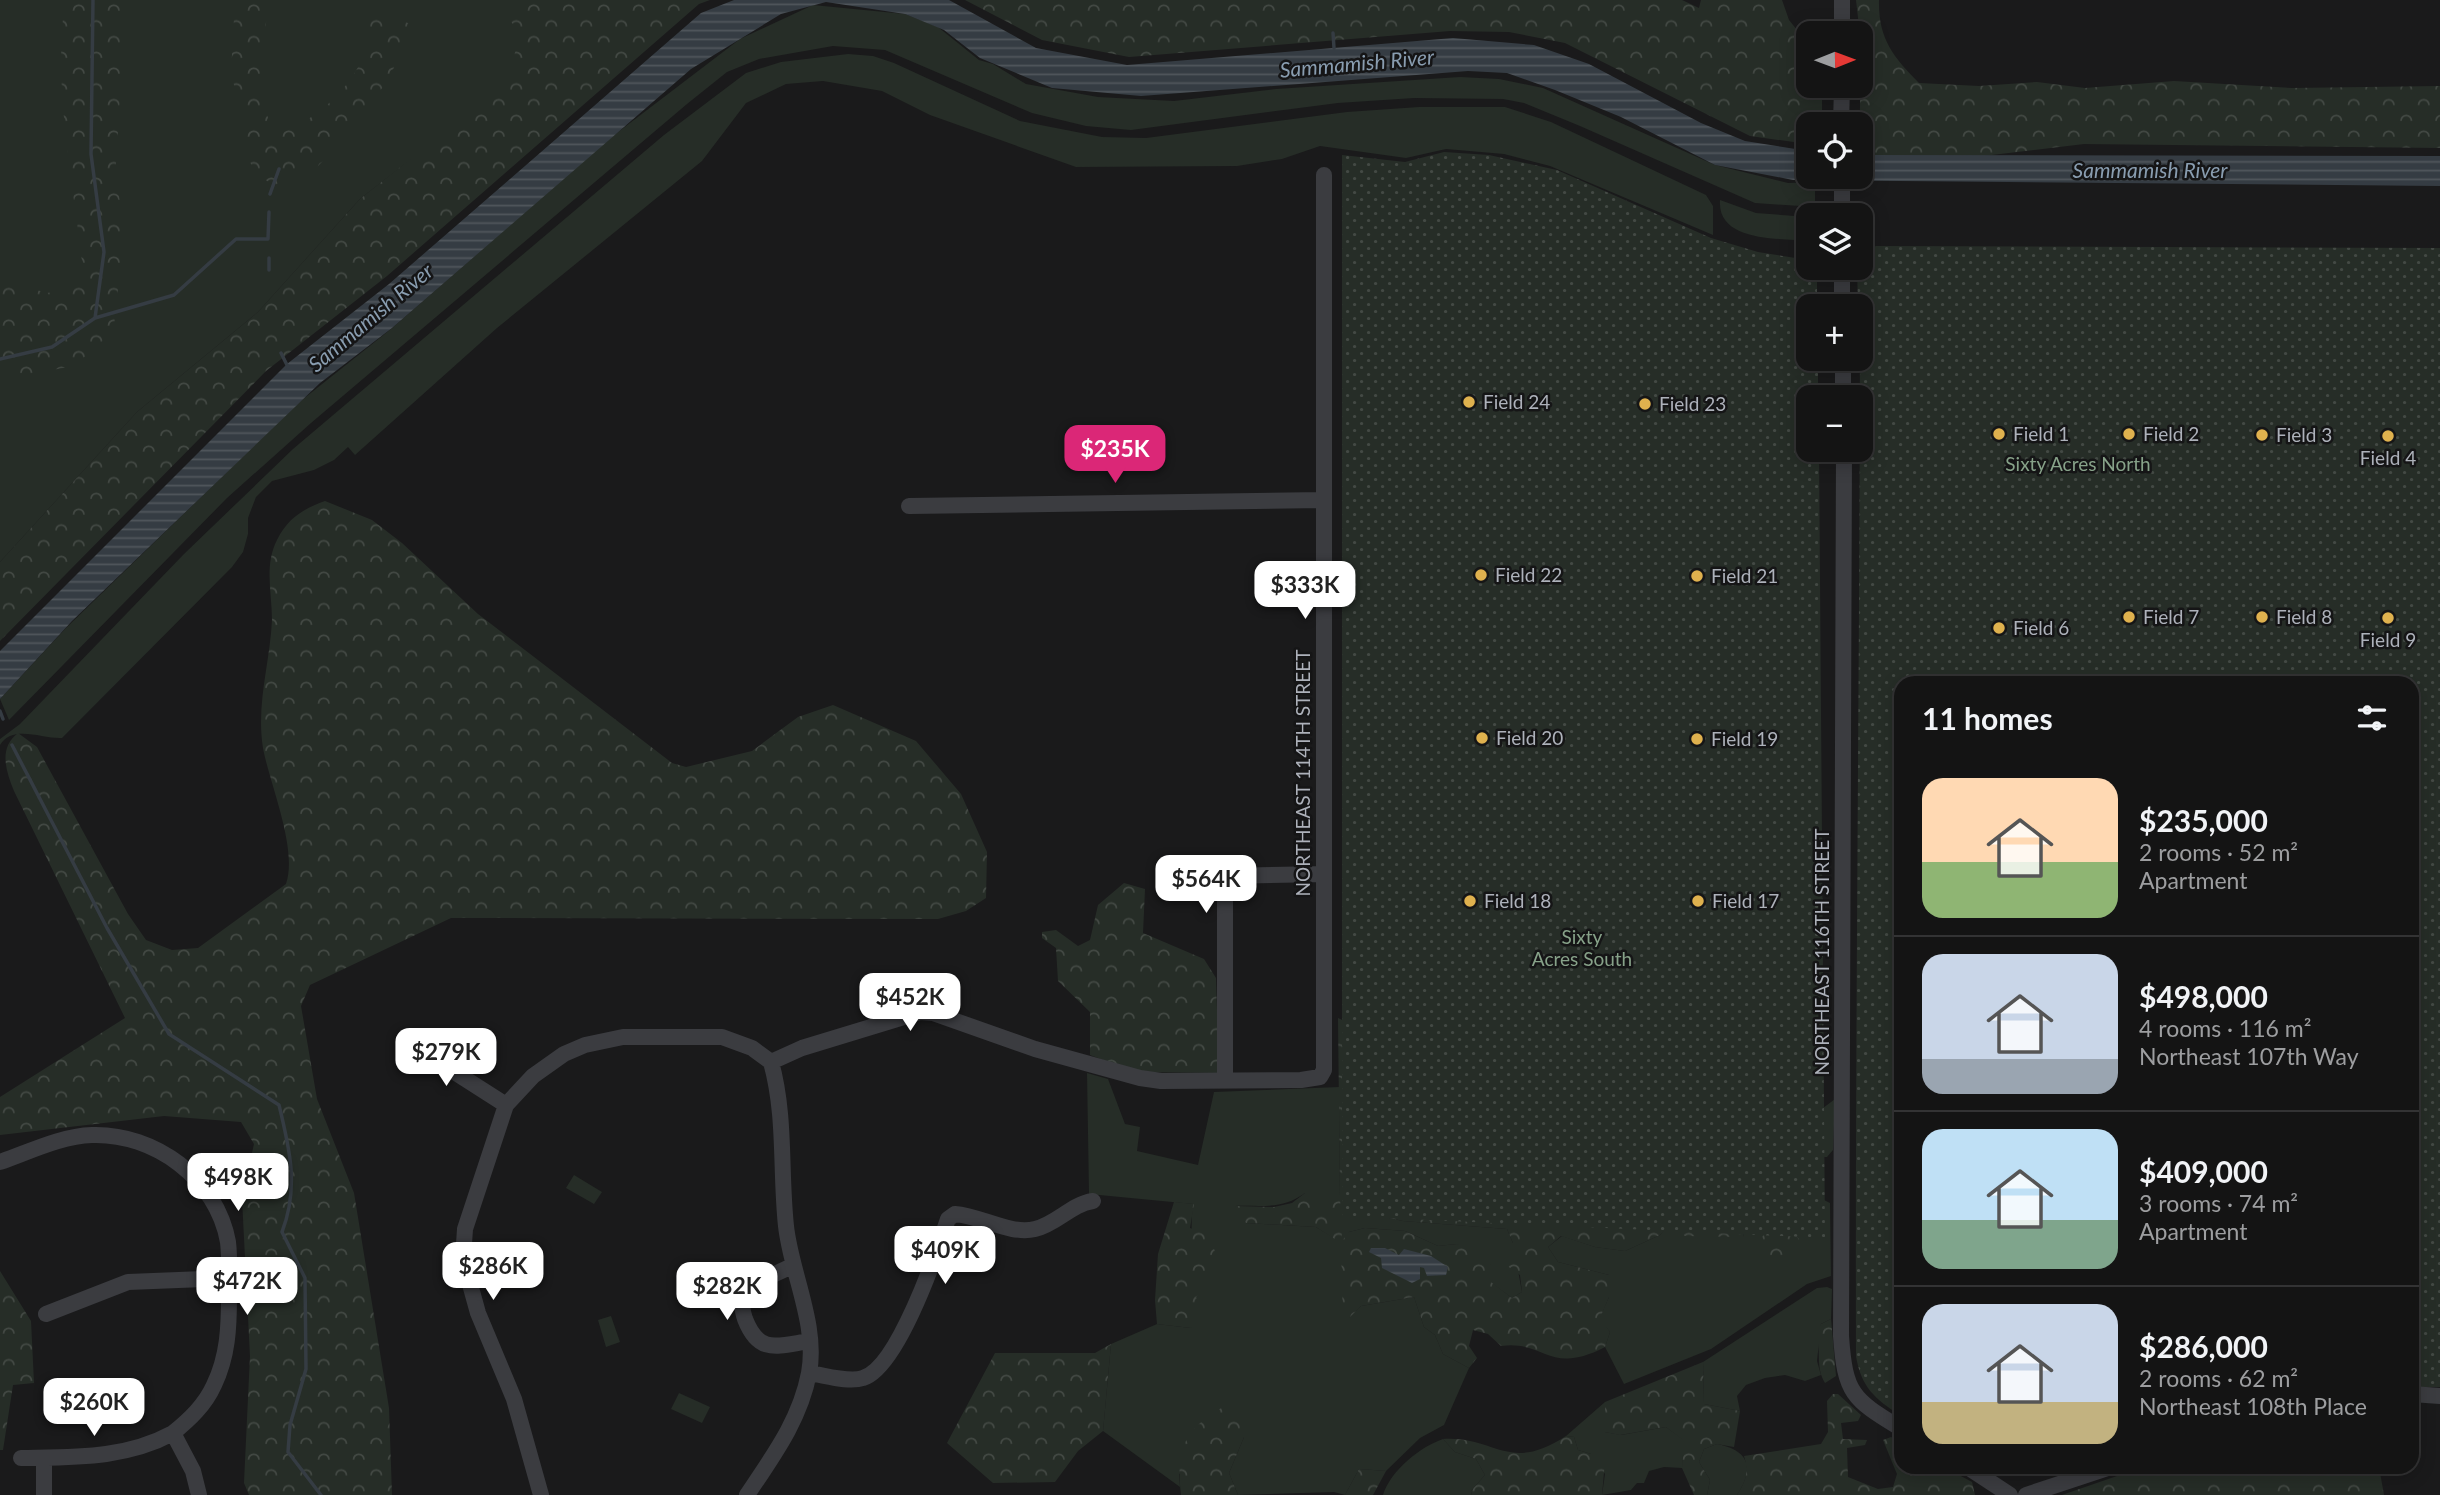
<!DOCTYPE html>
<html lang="en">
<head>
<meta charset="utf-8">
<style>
	:root { --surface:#141414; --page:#212122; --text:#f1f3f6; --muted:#9d9ea0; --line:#333334; --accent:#db2777 }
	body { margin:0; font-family:Lato,sans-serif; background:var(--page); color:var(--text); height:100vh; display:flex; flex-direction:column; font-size:26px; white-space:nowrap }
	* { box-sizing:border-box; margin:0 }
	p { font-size:23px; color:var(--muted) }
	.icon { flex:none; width:38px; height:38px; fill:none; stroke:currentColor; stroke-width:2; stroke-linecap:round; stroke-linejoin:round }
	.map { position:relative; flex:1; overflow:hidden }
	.drawer { position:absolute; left:1894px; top:676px; width:525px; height:798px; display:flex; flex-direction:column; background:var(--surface); border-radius:21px; box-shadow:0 4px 18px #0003,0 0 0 2px var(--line) }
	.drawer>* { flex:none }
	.needle { width:46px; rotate:89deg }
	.fabs { position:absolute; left:1796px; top:21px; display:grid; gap:14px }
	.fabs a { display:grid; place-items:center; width:77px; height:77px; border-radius:14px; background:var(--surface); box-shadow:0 4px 18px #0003,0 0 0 2px var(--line); font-size:35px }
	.price { position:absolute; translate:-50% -60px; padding:0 16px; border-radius:14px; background:#fff; color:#222; font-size:23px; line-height:46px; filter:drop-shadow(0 2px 4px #0008) }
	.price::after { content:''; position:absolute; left:50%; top:42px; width:21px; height:16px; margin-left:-10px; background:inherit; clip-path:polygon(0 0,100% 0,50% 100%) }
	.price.active { background:var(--accent); color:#fff }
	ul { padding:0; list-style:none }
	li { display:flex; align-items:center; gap:21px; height:175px; padding:0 28px }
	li+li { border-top:2px solid var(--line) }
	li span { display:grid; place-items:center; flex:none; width:196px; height:140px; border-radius:21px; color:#555 }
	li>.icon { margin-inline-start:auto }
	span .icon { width:84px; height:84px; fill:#fffc; stroke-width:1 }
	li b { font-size:30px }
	h2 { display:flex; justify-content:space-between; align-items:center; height:84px; padding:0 28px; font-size:30px }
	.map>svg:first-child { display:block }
</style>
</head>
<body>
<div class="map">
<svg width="2440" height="1495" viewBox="0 0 2440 1495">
	<defs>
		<pattern id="forest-crowns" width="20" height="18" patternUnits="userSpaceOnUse" patternTransform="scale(1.75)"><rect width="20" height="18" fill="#262d27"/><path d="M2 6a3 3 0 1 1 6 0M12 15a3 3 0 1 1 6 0" fill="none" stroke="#434944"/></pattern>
		<pattern id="park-dots" width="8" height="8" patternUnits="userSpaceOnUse" patternTransform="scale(1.75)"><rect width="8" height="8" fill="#262d27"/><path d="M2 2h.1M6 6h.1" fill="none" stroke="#434944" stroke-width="1.8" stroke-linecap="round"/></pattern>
		<pattern id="water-rules" width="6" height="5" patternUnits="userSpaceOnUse" patternTransform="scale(1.75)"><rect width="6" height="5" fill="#353c43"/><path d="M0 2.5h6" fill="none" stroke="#50565c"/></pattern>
	</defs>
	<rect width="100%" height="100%" fill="#1a1a1b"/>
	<!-- grass -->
	<path fill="#262d27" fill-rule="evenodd" d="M 0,0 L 616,0 L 360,199 L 258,312 L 137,412 L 0,562 Z
		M 813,5 L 905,14 L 938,27 L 979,60 L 993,64 L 1026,84 L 1098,97 L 1174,101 L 1276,89 L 1460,77 L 1499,79 L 1543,88 L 1715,165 L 1788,183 L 1815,182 L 1815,207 L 1755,203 L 1580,126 L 1524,103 L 1503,99 L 1414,98 L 1338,103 L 1131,130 L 1086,126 L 1032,113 L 885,50 L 833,46 L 759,59 L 727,72 L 687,104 L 311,423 L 227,498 L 9,720 L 0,699 L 66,628 L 297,404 L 391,329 L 609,139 L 740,39 Z
		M 848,54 L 873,56 L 894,63 L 1020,121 L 1102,137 L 1146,138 L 1347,112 L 1419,107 L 1505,107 L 1551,122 L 1706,195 L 1713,206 L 1713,235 L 1550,166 L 1504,154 L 1446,149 L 1406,158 L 1320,146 L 1282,159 L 1237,166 L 1076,167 L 930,115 L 882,91 L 823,81 L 786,84 L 746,103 L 702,161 L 497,328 L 355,455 L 348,447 L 334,460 L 314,470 L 272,481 L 256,497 L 248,518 L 248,534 L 243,552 L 232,567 L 62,738 C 42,739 13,724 0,745 L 0,739 L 20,724 L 184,554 L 293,449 L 664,135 L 746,73 L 781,62 Z
		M 1720,200 L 1756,213 L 1808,217 L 1808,241 C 1779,238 1717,242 1720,200 Z
		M 1087,1073 L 1108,1079 L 1125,1124 L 1140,1127 L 1137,1151 L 1198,1165 L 1214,1092 L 1339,1087 L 1340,1196 L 1363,1212 L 1403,1221 L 1507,1229 L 1513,1243 L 1522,1292 L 1512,1298 L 1490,1282 L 1491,1265 L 1457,1244 L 1438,1246 L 1405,1231 L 1365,1228 L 1349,1232 L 1343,1323 L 1361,1306 L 1414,1297 L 1424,1327 L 1435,1335 L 1443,1354 L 1469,1368 L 1444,1425 L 1420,1438 L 1386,1471 L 1359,1469 L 1345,1495 L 1334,1492 L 1238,1495 L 1229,1473 L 1244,1437 L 1179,1474 L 1180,1487 L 1103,1431 L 1111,1344 L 1157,1324 L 1191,1328 C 1198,1286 1188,1246 1193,1204 L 1089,1194 ZM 1305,1193 L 1341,1242 L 1316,1227 L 1246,1223 L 1235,1206 C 1262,1205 1282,1210 1305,1193 Z
		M 1835,1099 L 1833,1150 L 1827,1157 L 1759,1156 Z
		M 574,1175 L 602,1192 L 594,1204 L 566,1188 Z
		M 1820,1198 L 1830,1203 L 1831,1276 L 1807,1284 L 1711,1349 L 1624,1384 L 1605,1347 L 1610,1332 L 1599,1319 L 1609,1297 L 1609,1275 L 1558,1262 L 1548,1247 L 1562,1236 L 1595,1247 L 1625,1251 L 1660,1235 L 1669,1224 L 1744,1237 L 1738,1208 Z
		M 1827,1287 L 1832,1289 L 1831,1319 L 1821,1324 L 1817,1361 L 1821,1375 L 1805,1381 L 1785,1375 L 1765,1378 L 1746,1385 L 1737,1396 L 1740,1411 L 1704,1404 L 1703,1362 L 1817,1288 Z
		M 611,1316 L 620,1342 L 606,1347 L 598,1320 Z
		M 679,1393 L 710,1407 L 702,1423 L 671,1409 Z
		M 1605,1402 L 1605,1432 L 1621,1435 L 1666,1427 L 1684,1440 L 1682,1468 L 1664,1467 L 1649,1471 L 1644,1483 L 1637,1483 L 1631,1490 L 1602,1495 L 1605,1474 L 1591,1454 L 1578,1450 L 1574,1437 L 1566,1436 Z
		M 1443,1439 L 1455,1452 L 1476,1459 L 1485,1475 L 1471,1491 L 1472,1495 L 1383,1495 C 1391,1470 1420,1447 1443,1439 Z
		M 1717,1444 C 1749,1450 1755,1468 1737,1495 L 1707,1495 L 1710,1480 L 1699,1462 L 1704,1449 Z"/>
	<!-- forest -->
	<path fill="url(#forest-crowns)" fill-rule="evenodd" d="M 65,0 L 126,0 L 115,178 L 125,223 L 114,326 L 95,351 L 68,367 L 0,380 L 0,279 L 47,293 L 75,288 L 82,262 C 72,175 53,88 65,0 Z
		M 235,0 L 271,0 L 259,55 L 266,111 L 273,135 C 311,125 358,86 366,45 C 368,37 365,26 364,18 L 391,13 L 411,25 C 398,76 356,128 319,165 C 310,175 295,182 284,190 L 256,175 L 245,151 L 244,124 L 231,73 Z
		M 524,0 L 710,0 L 699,4 L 387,276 L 266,371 L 0,641 L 0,562 L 137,412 L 258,312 L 360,199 L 509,81 L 519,33 L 510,20 Z
		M 965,0 L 1682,0 L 1699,8 L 1701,0 L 1782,0 L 1789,20 L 1801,35 L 1808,35 L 1808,86 L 1822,86 L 1822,124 L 1808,124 L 1808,144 L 1750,136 L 1565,43 L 1509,32 L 1450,31 L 1129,57 L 1042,40 Z
		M 1856,0 L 1879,0 C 1878,38 1893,57 1919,83 L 1979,86 L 2037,82 L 2085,88 L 2174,81 L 2292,88 L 2440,86 L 2440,148 L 2084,144 L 1983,156 L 1860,155 L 1860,35 Z
		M 325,501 L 372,520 L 402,543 L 478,614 L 672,763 L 686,767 L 752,751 L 798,717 L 833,705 L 916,741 L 961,794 L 987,852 L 986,898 L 966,911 L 938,919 L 451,918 L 310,985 L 301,1006 L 317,1099 L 354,1193 L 389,1408 L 392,1495 L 249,1495 L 244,1483 L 250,1356 L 242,1198 L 254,1144 L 241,1122 L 164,1116 L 0,1135 L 0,1097 L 125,1018 L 14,791 C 4,767 0,747 18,733 L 37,747 L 128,914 L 146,940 L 172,950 L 198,948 L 286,884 C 298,849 270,785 263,748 C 256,704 270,663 272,620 C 272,592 264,566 277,540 C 288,518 303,509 325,501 Z
		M 1124,883 L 1145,889 L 1143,933 L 1204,959 L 1216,978 L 1219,1073 L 1136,1072 L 1090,1055 L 1090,1012 L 1058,981 L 1056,948 L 1042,938 L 1042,932 L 1056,930 L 1078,946 L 1090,940 L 1098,905 Z
		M 1338,1018 L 1738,1208 L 1744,1237 L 1685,1236 L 1669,1225 L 1660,1235 L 1625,1251 L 1595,1247 L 1561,1236 L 1548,1247 L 1558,1262 L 1609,1275 L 1609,1297 L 1600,1318 L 1610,1332 L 1605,1347 C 1549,1376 1546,1340 1501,1346 L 1488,1334 L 1473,1330 L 1469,1346 L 1477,1358 L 1469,1368 L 1443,1354 L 1435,1335 L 1424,1327 L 1414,1297 L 1361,1306 L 1343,1324 L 1341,1243 L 1316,1227 L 1246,1223 L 1236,1213 L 1235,1206 L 1274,1207 L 1292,1203 L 1305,1193 L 1340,1195 ZM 1340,1197 L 1363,1212 L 1403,1221 L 1507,1229 L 1513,1243 L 1506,1265 L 1520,1275 L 1522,1292 L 1512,1298 L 1491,1282 L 1491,1265 L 1485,1251 L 1457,1244 L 1438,1246 L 1405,1231 L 1365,1228 L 1349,1232 L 1342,1241 Z
		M 1174,1202 L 1194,1204 L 1190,1228 L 1208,1235 L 1218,1258 L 1206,1287 L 1196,1297 L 1205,1314 L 1191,1328 L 1157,1324 L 1155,1300 L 1158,1254 Z
		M 1768,1229 L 1791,1229 L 1802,1243 L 1803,1253 L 1789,1261 L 1765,1256 L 1757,1244 Z
		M 0,1271 L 31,1321 L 34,1383 L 13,1385 L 3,1450 L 0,1450 Z
		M 1831,1319 L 1836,1376 L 1825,1383 C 1815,1366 1822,1352 1816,1336 L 1821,1324 Z
		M 1111,1344 L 1103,1431 L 1078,1451 L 1055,1482 L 993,1483 L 947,1443 L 995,1353 L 1095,1353 Z
		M 1703,1362 L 1704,1404 L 1740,1411 L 1734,1447 L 1717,1444 L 1704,1449 L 1699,1462 L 1710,1480 L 1707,1495 L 1694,1495 L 1682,1468 L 1683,1440 L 1666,1427 L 1620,1435 L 1605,1432 L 1605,1402 Z
		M 1833,1394 L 1838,1394 L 1861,1415 L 1858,1421 L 1841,1423 L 1843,1439 L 1867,1440 L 1865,1445 L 1847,1448 L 1848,1477 L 1878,1489 L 1893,1487 L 1897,1474 L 1883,1440 L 1891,1437 L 1900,1442 L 1900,1466 L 1944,1467 L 1972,1482 L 1975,1495 L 1737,1495 C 1746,1481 1749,1472 1744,1456 L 1821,1444 L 1828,1432 L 1827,1401 Z
		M 1232,1402 L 1244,1410 L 1244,1437 L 1229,1473 L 1238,1495 L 1181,1495 C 1175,1444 1187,1426 1232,1402 Z
		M 1566,1436 L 1574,1437 L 1578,1450 L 1591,1454 L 1599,1445 L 1606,1449 L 1602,1495 L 1472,1495 L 1471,1491 L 1485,1475 L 1476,1459 L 1455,1452 L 1443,1439 C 1496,1436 1508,1474 1566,1436 Z
		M 2146,1466 L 2379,1467 L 2384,1495 L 2062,1495 Z
		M 1359,1469 L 1386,1471 L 1373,1495 L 1345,1495 Z"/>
	<!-- park -->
	<path fill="url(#park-dots)" d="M 1444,152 L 1489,155 L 1557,170 L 1711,238 L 1758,252 L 1808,260 L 1808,268 L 1817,268 L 1817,306 L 1808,306 L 1808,359 L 1818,359 L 1818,397 L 1808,397 L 1808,450 L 1819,450 L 1825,1238 L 1342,1216 L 1342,155 L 1405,162 Z
		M 1876,246 L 2440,248 L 2440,1387 L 2412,1387 L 2412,682 L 1900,682 L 1900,1415 C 1875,1399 1861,1387 1856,1356 C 1855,1007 1860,644 1860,306 L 1858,306 L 1857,268 L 1860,268 L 1860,253 Z
		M 1990,1467 L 1990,1466 L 2079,1467 C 2050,1475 2018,1479 1990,1467 Z"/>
	<!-- water -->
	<path fill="url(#water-rules)" d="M 734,0 L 949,0 L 1036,48 L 1127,65 L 1453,38 L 1534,45 L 1589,64 L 1701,123 L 1745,141 L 1808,151 L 1808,177 L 1860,177 L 1860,155 L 2440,156 L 2440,186 L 1793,180 L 1715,165 L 1621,117 L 1555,90 L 1507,73 L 1468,71 L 1141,96 L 1052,88 L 980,58 L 944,30 L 905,14 L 826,2 L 781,14 L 691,69 L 392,328 L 320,383 L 72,621 L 0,699 L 0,651 L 287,364 L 389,284 L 701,13 Z
		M 1371,1248 L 1385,1248 L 1399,1255 L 1404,1249 L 1431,1256 L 1448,1267 L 1446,1275 L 1427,1276 L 1424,1268 L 1420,1267 L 1420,1279 L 1412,1283 L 1382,1268 L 1381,1258 L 1369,1252 Z"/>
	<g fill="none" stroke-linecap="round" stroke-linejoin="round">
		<!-- stream -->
		<path stroke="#353c43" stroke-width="3.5" d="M 93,0 L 91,154 L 104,252 L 95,318
			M 1333,33 L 1334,48
			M 270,194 L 279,169
			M 269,270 L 269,258
			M 281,353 L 288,367
			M 0,359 L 52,347 L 95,318 L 174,295 L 236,239 L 268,239 L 269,212
			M 0,711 L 3,719
			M 12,745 L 107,928 L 169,1034 L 279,1105 C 290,1150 299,1188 282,1232 L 305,1278 L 306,1369 L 290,1425 L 288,1452 L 321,1495"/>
		<!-- street -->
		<path stroke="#3b3c40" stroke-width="16" d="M 1842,33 L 1842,0
			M 1841,124 L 1842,86
			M 1842,177 L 1842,215
			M 1842,268 L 1842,306
			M 1843,359 L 1843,397
			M 1844,450 L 1841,1336 C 1845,1393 1852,1399 1900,1428
			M 909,506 L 1323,500
			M 406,1041 L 506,1105
			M 1225,1081 L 1225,876 L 1324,874
			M 0,1162 C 29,1152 61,1136 92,1135 C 155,1133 217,1179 228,1242 C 230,1259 229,1278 229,1296 C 229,1327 228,1356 214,1385 C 205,1405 190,1419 173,1433 L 193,1471 L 199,1495
			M 792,1266 L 747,1287 C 741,1299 741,1307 745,1319 C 759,1355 777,1346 809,1341
			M 46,1314 L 128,1282 L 229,1278
			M 809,1373 C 824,1375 849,1383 863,1378 C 898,1368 937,1252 948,1219 L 955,1214 C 981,1216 1010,1235 1035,1229 C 1057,1224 1071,1204 1093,1201
			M 2412,1394 L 2440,1396
			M 21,1458 C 74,1457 125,1459 173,1433
			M 44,1458 L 44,1495
			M 1966,1466 L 2010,1495
			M 541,1495 L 514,1399 L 478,1313 L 463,1259 L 465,1229 L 506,1105 L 533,1076 L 564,1054 L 585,1045 L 623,1037 L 722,1037 L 752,1048 L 771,1062 L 802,1048 L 920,1012 L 933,1013 L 1035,1049 L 1140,1078 L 1161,1081 L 1301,1080 L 1320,1077 L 1324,1070 L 1324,175
			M 747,1495 C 773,1456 800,1420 809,1373 C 818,1325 791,1273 786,1226 C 780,1170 786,1116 771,1062
			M 2026,1495 L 2114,1466"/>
	</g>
	<!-- markers -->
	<g fill="#dfb14e" stroke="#151516" stroke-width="2.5">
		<circle cx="1469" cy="402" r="7"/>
		<circle cx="1645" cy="404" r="7"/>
		<circle cx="1999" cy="434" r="7"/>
		<circle cx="2129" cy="434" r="7"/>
		<circle cx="2262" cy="435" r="7"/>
		<circle cx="2388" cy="436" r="7"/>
		<circle cx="1481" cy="575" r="7"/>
		<circle cx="1697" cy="576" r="7"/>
		<circle cx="2129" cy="617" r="7"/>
		<circle cx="2262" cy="617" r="7"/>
		<circle cx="2388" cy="618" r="7"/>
		<circle cx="1999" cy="628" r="7"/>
		<circle cx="1482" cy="738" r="7"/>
		<circle cx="1697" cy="739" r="7"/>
		<circle cx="1470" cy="901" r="7"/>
		<circle cx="1698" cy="901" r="7"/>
	</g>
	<g text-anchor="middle" stroke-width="5" stroke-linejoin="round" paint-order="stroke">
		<!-- poi labels -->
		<g font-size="19" fill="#adb1ba" stroke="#151516" text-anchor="start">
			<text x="1483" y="409">Field 24</text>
			<text x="1659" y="411">Field 23</text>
			<text x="2013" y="441">Field 1</text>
			<text x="2143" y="441">Field 2</text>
			<text x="2276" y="442">Field 3</text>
			<text x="2388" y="465" text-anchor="middle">Field 4</text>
			<text x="1495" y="582">Field 22</text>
			<text x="1711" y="583">Field 21</text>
			<text x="2143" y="624">Field 7</text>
			<text x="2276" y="624">Field 8</text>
			<text x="2013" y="635">Field 6</text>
			<text x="2388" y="647" text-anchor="middle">Field 9</text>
			<text x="1496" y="745">Field 20</text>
			<text x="1711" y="746">Field 19</text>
			<text x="1484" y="908">Field 18</text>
			<text x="1712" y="908">Field 17</text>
		</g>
		<!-- park labels -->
		<g font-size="19" fill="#87a289" stroke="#151516">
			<text x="2078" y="471">Sixty Acres North</text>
			<text x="1582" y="944">Sixty<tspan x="1582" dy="22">Acres South</tspan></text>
		</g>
		<!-- street labels -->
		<g font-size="19" fill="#adb1ba" stroke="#151516">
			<text transform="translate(1303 773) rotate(-90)" y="7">NORTHEAST 114TH STREET</text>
			<text transform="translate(1822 952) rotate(-90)" y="7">NORTHEAST 116TH STREET</text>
		</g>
		<!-- water labels -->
		<g font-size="21" font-style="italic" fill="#899db0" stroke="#151516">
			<text transform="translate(1357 64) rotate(-5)" y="7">Sammamish River</text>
			<text x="2150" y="178">Sammamish River</text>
			<text transform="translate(371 318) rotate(-40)" y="7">Sammamish River</text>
		</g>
	</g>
</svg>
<div class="fabs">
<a><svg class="needle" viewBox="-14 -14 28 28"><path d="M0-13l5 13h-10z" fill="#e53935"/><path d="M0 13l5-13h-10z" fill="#9d9ea0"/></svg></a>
<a><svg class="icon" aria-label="locate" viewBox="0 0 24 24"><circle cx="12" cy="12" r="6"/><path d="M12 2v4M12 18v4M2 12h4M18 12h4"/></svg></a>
<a><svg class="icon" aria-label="layers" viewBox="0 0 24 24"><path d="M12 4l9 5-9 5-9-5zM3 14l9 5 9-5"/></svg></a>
<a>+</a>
<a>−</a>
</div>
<b class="price active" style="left:1115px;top:485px">$235K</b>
<b class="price" style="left:1305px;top:621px">$333K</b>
<b class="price" style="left:1206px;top:915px">$564K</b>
<b class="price" style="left:910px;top:1033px">$452K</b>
<b class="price" style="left:446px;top:1088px">$279K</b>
<b class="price" style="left:238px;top:1213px">$498K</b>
<b class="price" style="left:945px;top:1286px">$409K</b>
<b class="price" style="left:493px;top:1302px">$286K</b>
<b class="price" style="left:247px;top:1317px">$472K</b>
<b class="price" style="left:727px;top:1322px">$282K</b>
<b class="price" style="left:94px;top:1438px">$260K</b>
<section class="drawer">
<h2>11 homes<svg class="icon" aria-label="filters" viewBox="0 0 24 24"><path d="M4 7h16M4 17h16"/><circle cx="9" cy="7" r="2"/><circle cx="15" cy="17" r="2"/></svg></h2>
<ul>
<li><span style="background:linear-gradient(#ffd9b3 60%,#8fb573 0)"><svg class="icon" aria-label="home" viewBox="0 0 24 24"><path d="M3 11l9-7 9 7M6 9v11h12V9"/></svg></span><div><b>$235,000</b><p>2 rooms · 52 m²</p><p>Apartment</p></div></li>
<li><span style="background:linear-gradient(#c9d6e8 75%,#9aa5b1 0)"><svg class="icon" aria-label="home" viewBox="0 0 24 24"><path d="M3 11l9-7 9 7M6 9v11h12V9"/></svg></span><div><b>$498,000</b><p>4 rooms · 116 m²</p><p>Northeast 107th Way</p></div></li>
<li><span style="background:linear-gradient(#bfe0f5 65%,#7fa58c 0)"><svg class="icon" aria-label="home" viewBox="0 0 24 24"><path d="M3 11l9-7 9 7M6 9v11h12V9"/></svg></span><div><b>$409,000</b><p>3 rooms · 74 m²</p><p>Apartment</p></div></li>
<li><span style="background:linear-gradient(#c9d6e8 70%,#c2b280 0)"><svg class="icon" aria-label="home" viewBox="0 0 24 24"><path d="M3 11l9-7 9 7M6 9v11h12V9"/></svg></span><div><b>$286,000</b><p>2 rooms · 62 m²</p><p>Northeast 108th Place</p></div></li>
</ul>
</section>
</div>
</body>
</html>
